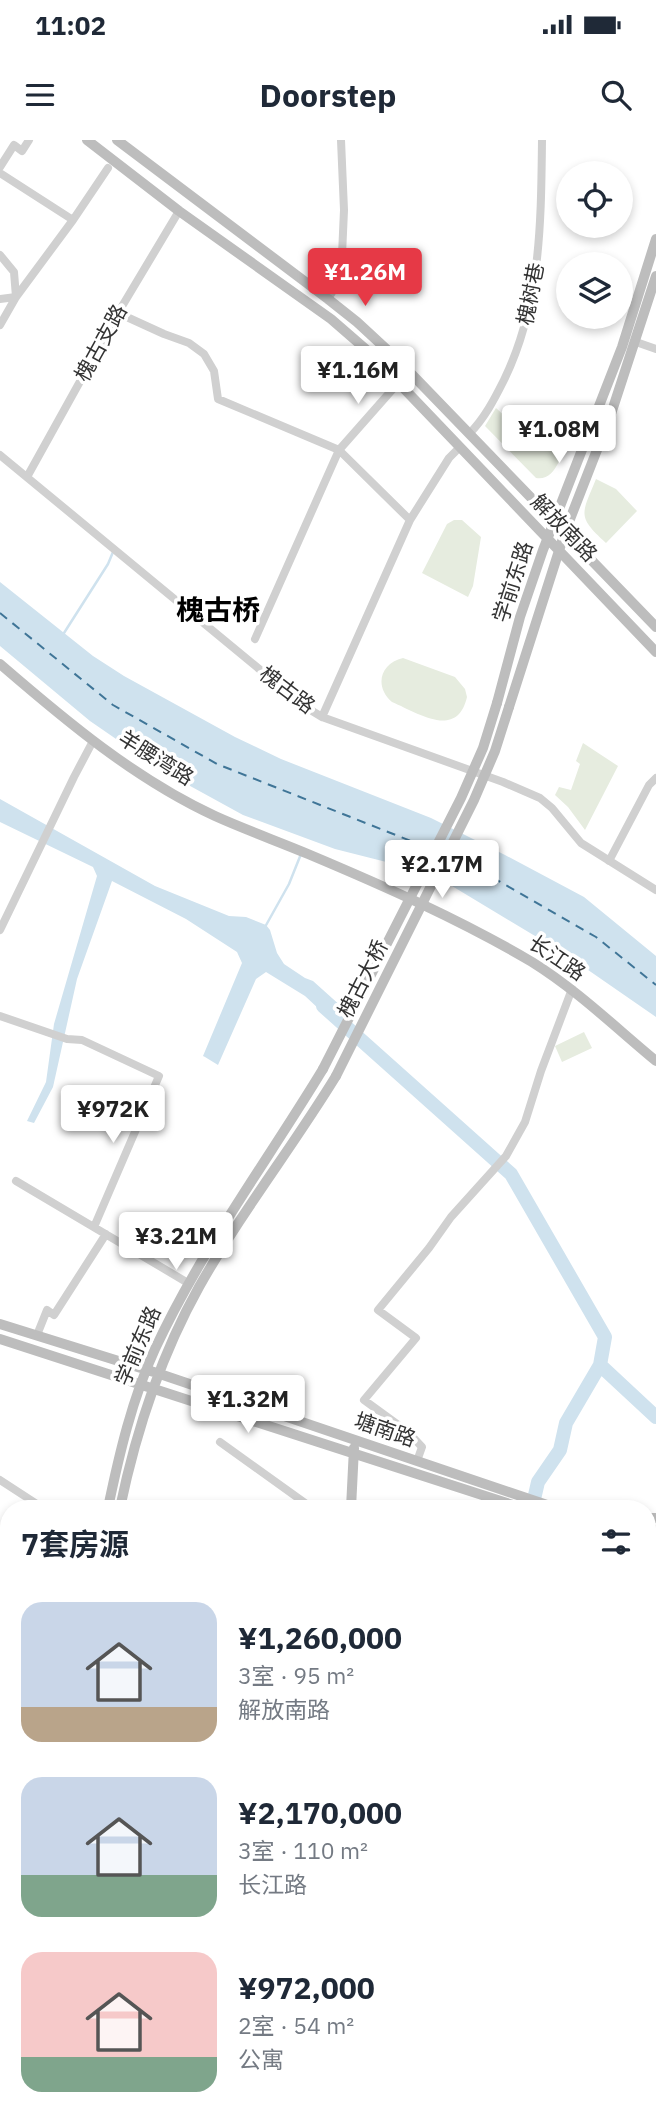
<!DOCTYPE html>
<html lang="zh">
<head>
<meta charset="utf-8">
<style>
	:root { --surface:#fff; --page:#f2f2f3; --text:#1f2937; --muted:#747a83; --accent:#e63946 }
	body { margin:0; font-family:"IBM Plex Sans","Noto Sans SC",sans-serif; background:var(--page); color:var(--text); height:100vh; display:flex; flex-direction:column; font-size:26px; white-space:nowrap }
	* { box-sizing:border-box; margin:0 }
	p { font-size:23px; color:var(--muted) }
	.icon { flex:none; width:38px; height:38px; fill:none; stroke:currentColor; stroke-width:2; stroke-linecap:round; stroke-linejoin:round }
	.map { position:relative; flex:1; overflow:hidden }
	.details { position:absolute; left:0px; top:1360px; width:656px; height:625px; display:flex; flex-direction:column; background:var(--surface); border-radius:28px 28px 0 0; box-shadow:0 4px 10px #0003 }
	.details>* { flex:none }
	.controls { position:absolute; left:556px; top:21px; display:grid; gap:14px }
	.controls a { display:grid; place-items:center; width:77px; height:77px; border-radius:50%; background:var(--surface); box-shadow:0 4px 10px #0003; font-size:35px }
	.price { position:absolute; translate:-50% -60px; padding:0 16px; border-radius:7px; background:#fff; color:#222; font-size:23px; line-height:46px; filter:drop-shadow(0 2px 4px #0008) }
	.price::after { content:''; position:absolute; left:50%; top:42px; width:21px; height:16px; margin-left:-10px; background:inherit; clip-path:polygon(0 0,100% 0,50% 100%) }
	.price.current { background:var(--accent); color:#fff }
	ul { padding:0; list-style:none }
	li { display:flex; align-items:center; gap:21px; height:175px; padding:0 21px }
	li span { display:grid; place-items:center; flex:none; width:196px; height:140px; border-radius:21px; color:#555 }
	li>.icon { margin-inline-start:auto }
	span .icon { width:84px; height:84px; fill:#fffc; stroke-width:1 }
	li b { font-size:30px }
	h2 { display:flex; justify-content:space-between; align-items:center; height:84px; padding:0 21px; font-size:30px }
	.status { display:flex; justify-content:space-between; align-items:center; height:49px; padding:0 35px; background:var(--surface); direction:ltr }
	.status svg { height:19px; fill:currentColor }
	header { display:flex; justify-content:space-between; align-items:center; height:91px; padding:0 21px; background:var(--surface); font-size:32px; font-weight:700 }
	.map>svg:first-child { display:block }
</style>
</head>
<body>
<div class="status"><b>11:02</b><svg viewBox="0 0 49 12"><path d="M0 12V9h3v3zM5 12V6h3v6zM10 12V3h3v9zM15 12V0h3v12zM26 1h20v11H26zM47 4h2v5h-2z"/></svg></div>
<header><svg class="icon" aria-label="menu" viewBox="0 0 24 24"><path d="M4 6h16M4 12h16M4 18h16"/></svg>Doorstep<svg class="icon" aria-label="search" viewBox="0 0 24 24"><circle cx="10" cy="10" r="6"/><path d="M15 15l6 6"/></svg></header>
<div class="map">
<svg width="656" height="1983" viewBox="0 0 656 1983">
	<rect width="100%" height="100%" fill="#fff"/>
	<!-- green -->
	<path fill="#e6ecdf" d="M 496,268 L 541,309 C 556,312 561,305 570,294 C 563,309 557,342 536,338 L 485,286 Z
		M 596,339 L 616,349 L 637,371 L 606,403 C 576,376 582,374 596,339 Z
		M 454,380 L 462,380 L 481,397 L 473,446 L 468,457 L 422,433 L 447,384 Z
		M 403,518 L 455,537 L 465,549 L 467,557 C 457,600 418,573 392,562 C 374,547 380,523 403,518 Z
		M 583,603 L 618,626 L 585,690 L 568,667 L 555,655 L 559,647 L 571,650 L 580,624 L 576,621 Z
		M 584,892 L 592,908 L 562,922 L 555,906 Z
		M 0,1816 L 9,1817 L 9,1951 L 0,1951 Z"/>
	<!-- water -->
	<path fill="#cfe2ee" d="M 0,442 L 93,516 L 124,536 L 235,597 L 281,619 L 431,678 L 505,715 L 584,757 L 656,816 L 656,877 L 565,814 L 452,746 L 410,728 L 335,709 L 243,675 L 161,630 L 90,581 L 0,506 Z
		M 0,659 L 155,746 L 229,776 L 246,777 L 266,785 L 270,790 L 277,813 L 284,824 L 305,838 L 313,841 L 342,867 L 334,883 L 305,856 L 266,832 L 256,839 L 218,925 L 205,917 L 203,916 L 242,823 L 237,812 L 186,779 L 112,741 L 77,839 L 53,947 L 34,983 L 27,981 L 46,942 L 54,884 L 97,736 L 93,727 L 0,682 Z"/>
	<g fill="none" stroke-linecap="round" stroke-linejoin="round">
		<!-- stream -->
		<path stroke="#cfe2ee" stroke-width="2.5" d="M 64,493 L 108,424 L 113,412
			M 265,787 L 289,744 L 301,714"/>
		<!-- river -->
		<path stroke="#cfe2ee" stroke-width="14" d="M 323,866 L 511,1034 L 605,1197 L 600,1225 L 656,1277
			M 532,1368 L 538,1342 L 560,1310 L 566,1283 L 600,1225"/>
		<!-- ferry -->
		<path stroke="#3f7597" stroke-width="2" stroke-dasharray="9 7" stroke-linecap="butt" d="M 0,473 L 113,565 L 217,624 L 431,709
			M 449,717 L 497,740 L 596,797 L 656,845"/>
		<!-- street -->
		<path stroke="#d0d0d0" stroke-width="8" d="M 0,27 L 14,5 L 22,11 L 29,0
			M 0,33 L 73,80
			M 0,115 L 14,132 L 16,157 L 0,159
			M 328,159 L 341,138 L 344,70 L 341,0
			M 118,173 L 164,194 L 189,203 L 204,214 L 214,231 L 218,259 L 339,310 L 410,380 L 322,577
			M 0,185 L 16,157 L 73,80 L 108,28
			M 636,202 L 656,209
			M 469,294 C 484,279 494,260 504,240 C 541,164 541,83 542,0
			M 0,315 L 304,566 L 322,577 L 503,642 L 540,658 L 552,668 L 581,703 L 656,750
			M 27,337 L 118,173 L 179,71
			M 410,380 L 449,318 L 460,307
			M 255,499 L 339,310 L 399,242
			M 609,721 L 649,645 L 656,638
			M 0,790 L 74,637 L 93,601
			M 0,876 L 67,899 L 82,900 L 159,936 L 94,1087
			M 16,1041 L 188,1143
			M 37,1195 L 47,1170 L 54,1175 L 106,1094
			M 220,1302 L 312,1368
			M 417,1321 L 422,1307 L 408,1292 L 364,1260 L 416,1198 L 378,1170 L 429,1108 L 451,1077 L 506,1016 L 525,982 L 541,931 L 572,849
			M 0,1340 L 43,1368
			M 648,1514 L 656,1510
			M 311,1983 L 314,1976"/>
		<!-- secondary -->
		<path stroke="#bdbdbd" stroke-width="10" d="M 87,0 L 179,71 L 331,179 L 369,212 L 656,512
			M 117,0 L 328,159 L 357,182 L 397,219 L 656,487
			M 0,524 C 66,581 135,639 215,676 C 246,690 277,701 308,714 C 384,746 461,780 532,822 C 577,850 615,887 656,921
			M 497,563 L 520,477 L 543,410 L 622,207 L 656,99
			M 509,567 L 565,392 L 611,274 L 656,136
			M 0,1184 L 157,1233 L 556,1368
			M 0,1199 L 522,1368
			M 108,1368 C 119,1315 132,1259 155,1209 C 201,1110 266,1023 323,929
			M 120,1368 C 136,1291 160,1217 199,1147 C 240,1074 292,1008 336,936
			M 351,1368 L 354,1308
			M 648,1378 L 656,1378
			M 648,1390 L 656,1390
			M 648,1780 L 656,1780
			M 0,1788 L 9,1788
			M 648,1790 L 656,1790
			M 0,1798 L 9,1798
			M 0,1965 L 9,1965
			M 0,1982 L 3,1983
			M 71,1983 L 71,1976
			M 82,1983 L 82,1976"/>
		<!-- primary -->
		<path stroke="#ababab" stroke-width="12" d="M 0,1672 L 9,1672
			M 648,1672 L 656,1671
			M 0,1682 L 9,1682
			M 648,1682 L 656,1681"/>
		<defs>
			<path id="rail" d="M 648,1714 L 656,1713
				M 0,1723 L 9,1723
				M 0,1753 L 9,1754
				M 648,1754 L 656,1753"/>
		</defs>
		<!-- rail casing -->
		<use href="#rail" stroke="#888" stroke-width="5"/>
		<!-- rail -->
		<use href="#rail" stroke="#fff" stroke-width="2.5" stroke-dasharray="8" stroke-linecap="butt"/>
		<!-- secondary-bridge -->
		<path stroke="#bdbdbd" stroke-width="10" d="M 323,929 L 461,658 L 483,608 L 497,563
			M 336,936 L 474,660 L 495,611 L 509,567"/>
	</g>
	<g text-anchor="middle" stroke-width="7" stroke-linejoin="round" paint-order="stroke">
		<!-- street labels -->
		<g font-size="21" fill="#333" stroke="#fff">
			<text transform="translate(531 154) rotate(-79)" y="7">槐树巷</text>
			<text transform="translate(101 203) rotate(-61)" y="7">槐古支路</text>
			<text transform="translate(564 388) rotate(46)" y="7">解放南路</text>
			<text transform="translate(513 442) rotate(-72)" y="7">学前东路</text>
			<text transform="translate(287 550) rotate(37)" y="7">槐古路</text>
			<text transform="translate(156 618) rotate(32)" y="7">羊腰湾路</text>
			<text transform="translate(557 818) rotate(34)" y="7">长江路</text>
			<text transform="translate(363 839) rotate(-63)" y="7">槐古大桥</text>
			<text transform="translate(138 1206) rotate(-67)" y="7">学前东路</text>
			<text transform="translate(385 1290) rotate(19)" y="7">塘南路</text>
		</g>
		<!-- district labels -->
		<g font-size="28" font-weight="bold" fill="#000" stroke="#fff">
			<text x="218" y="480">槐古桥</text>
		</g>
	</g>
</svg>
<div class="controls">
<a><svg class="icon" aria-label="locate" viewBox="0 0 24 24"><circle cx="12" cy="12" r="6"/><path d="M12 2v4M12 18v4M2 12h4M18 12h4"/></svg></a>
<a><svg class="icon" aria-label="layers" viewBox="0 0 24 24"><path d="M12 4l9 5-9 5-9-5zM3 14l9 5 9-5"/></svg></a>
</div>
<b class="price current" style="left:365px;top:168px">¥1.26M</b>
<b class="price" style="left:358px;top:266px">¥1.16M</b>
<b class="price" style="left:559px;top:325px">¥1.08M</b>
<b class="price" style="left:442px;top:760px">¥2.17M</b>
<b class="price" style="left:113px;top:1005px">¥972K</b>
<b class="price" style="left:176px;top:1132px">¥3.21M</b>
<b class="price" style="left:248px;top:1295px">¥1.32M</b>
<section class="details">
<h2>7套房源<svg class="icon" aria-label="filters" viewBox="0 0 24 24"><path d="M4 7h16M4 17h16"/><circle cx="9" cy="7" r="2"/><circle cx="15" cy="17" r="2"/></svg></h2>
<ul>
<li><span style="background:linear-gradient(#c9d6e8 75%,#b9a48a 0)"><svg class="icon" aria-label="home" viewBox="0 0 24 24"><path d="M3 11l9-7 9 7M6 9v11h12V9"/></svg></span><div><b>¥1,260,000</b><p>3室 · 95 m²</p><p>解放南路</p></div></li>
<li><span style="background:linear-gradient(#c9d6e8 70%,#7fa58c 0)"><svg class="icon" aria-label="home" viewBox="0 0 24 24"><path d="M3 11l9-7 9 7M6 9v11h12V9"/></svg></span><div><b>¥2,170,000</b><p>3室 · 110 m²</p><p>长江路</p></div></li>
<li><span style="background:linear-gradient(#f6c9c9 75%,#7fa58c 0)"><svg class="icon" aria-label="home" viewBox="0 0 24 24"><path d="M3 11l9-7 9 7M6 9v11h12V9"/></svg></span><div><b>¥972,000</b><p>2室 · 54 m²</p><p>公寓</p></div></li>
</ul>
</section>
</div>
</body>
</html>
